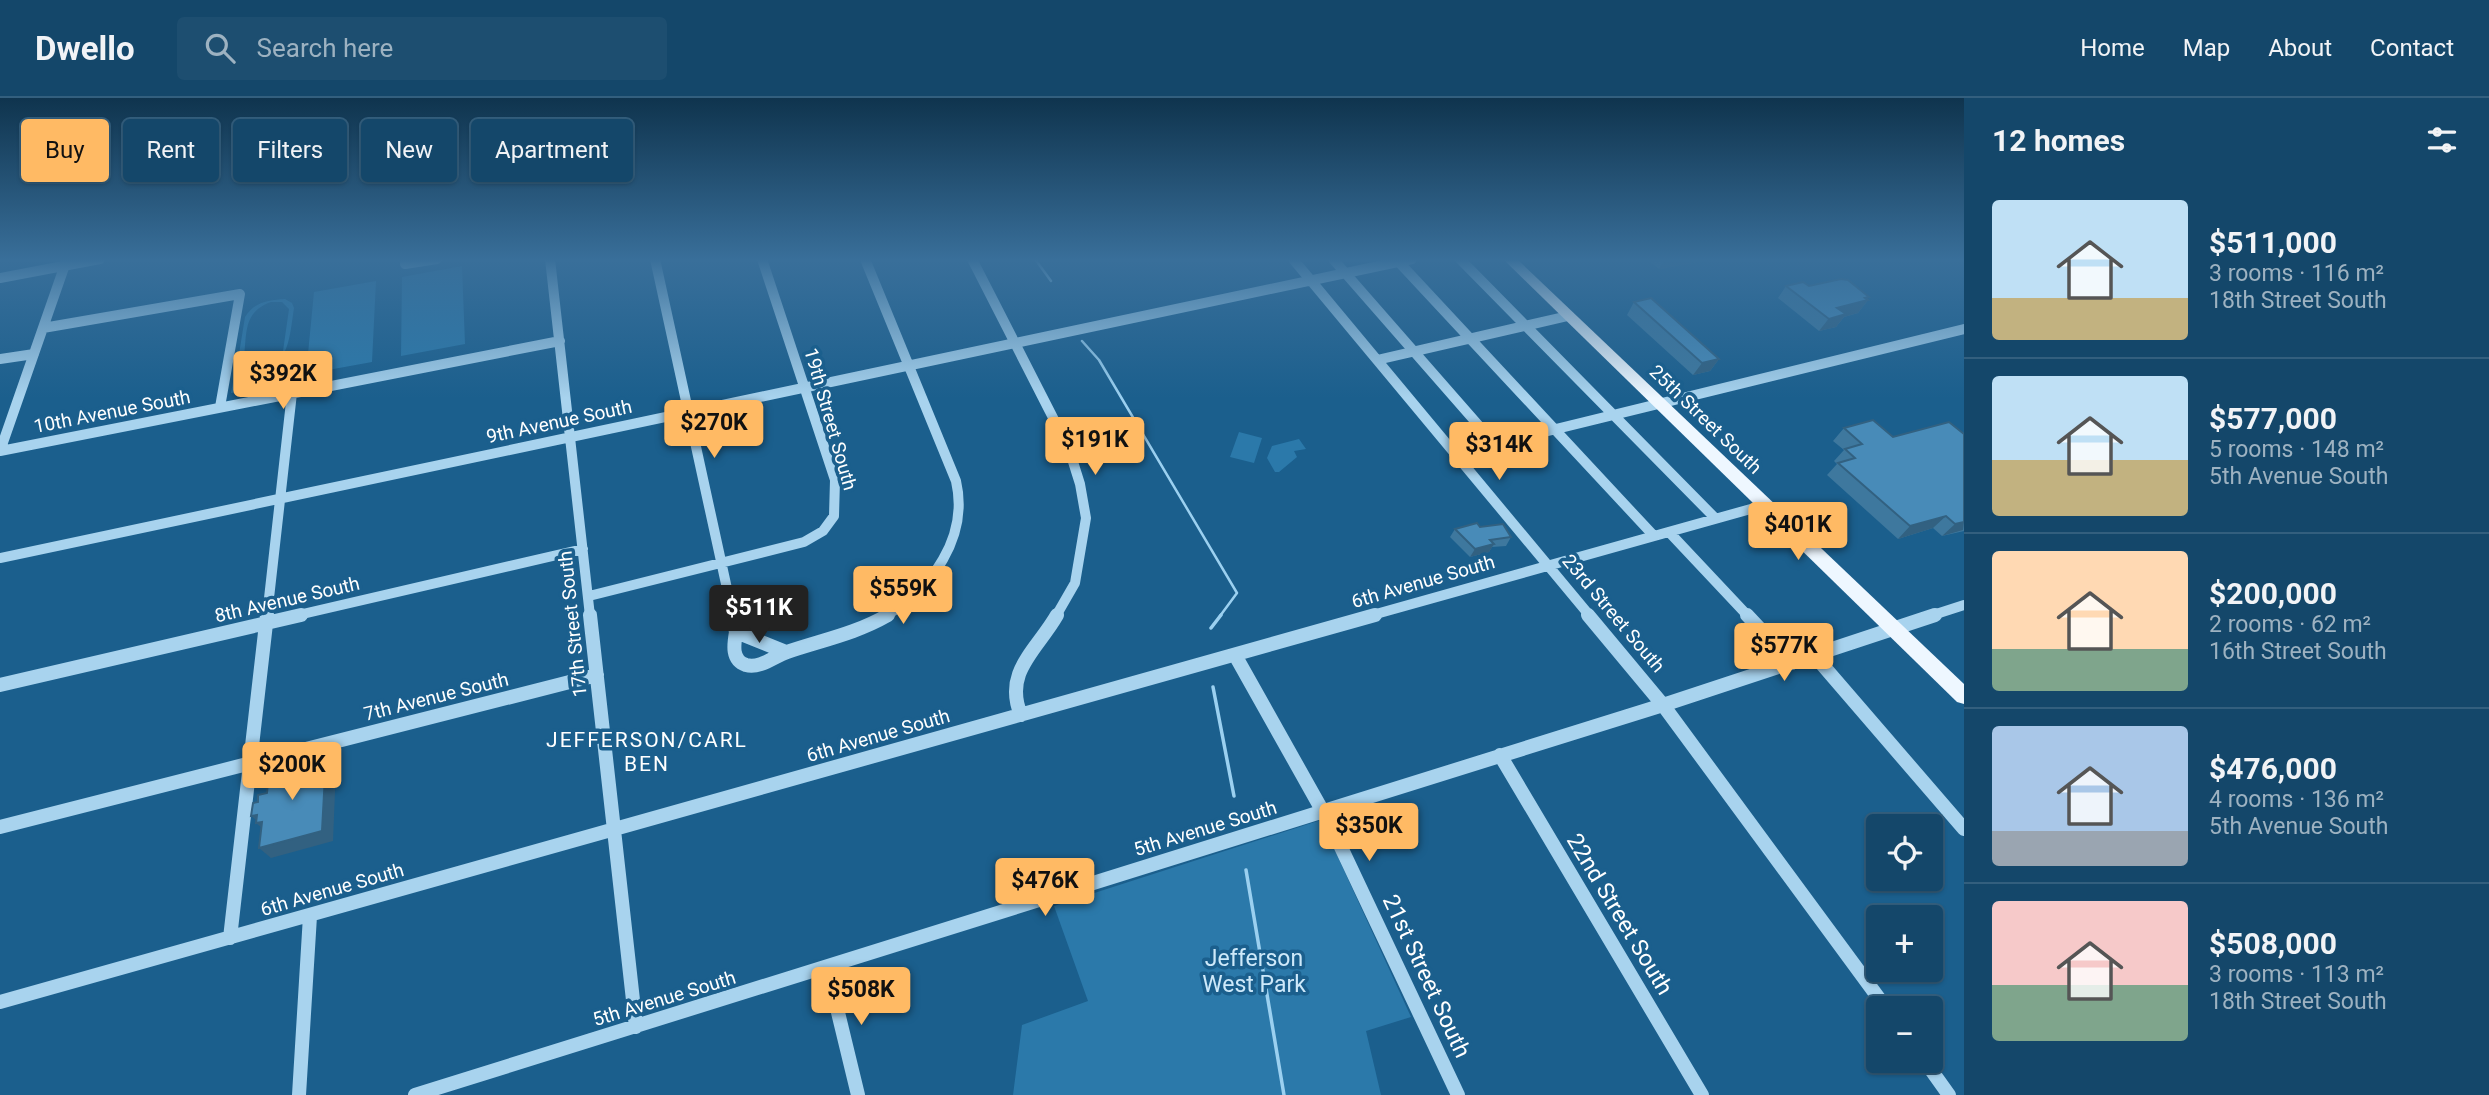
<!DOCTYPE html>
<html lang="en">
<head>
<meta charset="utf-8">
<style>
	:root { --surface:#14476a; --page:#1d4e70; --text:#f1f3f6; --muted:#9db2c1; --line:#335f7e; --accent:#ffba64 }
	body { margin:0; font-family:Roboto,sans-serif; background:var(--page); color:var(--text); height:100vh; display:flex; flex-direction:column; font-size:26px; white-space:nowrap }
	* { box-sizing:border-box; margin:0 }
	p { font-size:23px; color:var(--muted) }
	.icon { flex:none; width:38px; height:38px; fill:none; stroke:currentColor; stroke-width:2; stroke-linecap:round; stroke-linejoin:round }
	.map { position:relative; flex:1; overflow:hidden }
	.drawer { display:flex; flex-direction:column; background:var(--surface); width:525px }
	.drawer>* { flex:none }
	.hud { position:absolute; left:21px; top:21px; width:665px; height:63px; display:flex; gap:14px }
	.tools { position:absolute; left:1866px; top:716px; display:grid; gap:14px }
	.tools a { display:grid; place-items:center; width:77px; height:77px; border-radius:7px; background:var(--surface); box-shadow:0 2px 5px #0004,0 0 0 2px var(--line); font-size:35px }
	.price { position:absolute; translate:-50% -60px; padding:0 16px; border-radius:7px; background:var(--accent); color:#111; font-size:23px; line-height:46px; filter:drop-shadow(0 2px 4px #0008) }
	.price::after { content:''; position:absolute; left:50%; top:42px; width:21px; height:16px; margin-left:-10px; background:inherit; clip-path:polygon(0 0,100% 0,50% 100%) }
	.price.selected { background:#222; color:#fff }
	ul { padding:0; list-style:none }
	li { display:flex; align-items:center; gap:21px; height:175px; padding:0 28px }
	li+li { border-top:2px solid var(--line) }
	li span { display:grid; place-items:center; flex:none; width:196px; height:140px; border-radius:7px; color:#555 }
	li>.icon { margin-inline-start:auto }
	span .icon { width:84px; height:84px; fill:#fffc; stroke-width:1 }
	li b { font-size:30px }
	h2 { display:flex; justify-content:space-between; align-items:center; height:84px; padding:0 28px; font-size:30px }
	.chip { padding:0 24px; border-radius:7px; background:var(--surface); box-shadow:0 2px 5px #0004,0 0 0 2px var(--line); font-size:24px; line-height:63px }
	.chip.selected { background:var(--accent); color:#111 }
	header { display:flex; align-items:center; gap:42px; box-sizing:border-box; height:98px; padding:0 35px; background:var(--surface); border-bottom:2px solid var(--line) }
	header strong { font-size:33px }
	nav { display:flex; gap:38px; margin-inline-start:auto; font-size:24px }
	.search { width:490px; height:63px; background:var(--page); display:flex; align-items:center; gap:18px; box-sizing:border-box; padding:0 24px; border-radius:7px; color:var(--muted); font-size:26px }
	main { display:flex; flex:1; min-height:0 }
	.map>svg:first-child { display:block }
</style>
</head>
<body>
<header>
<strong>Dwello</strong>
<div class="search"><svg class="icon" aria-label="search" viewBox="0 0 24 24"><circle cx="10" cy="10" r="6"/><path d="M15 15l6 6"/></svg>Search here</div>
<nav><a>Home</a><a>Map</a><a>About</a><a>Contact</a></nav>
</header>
<main>
<div class="map">
<svg width="1964" height="997" viewBox="0 0 1964 997">
	<rect width="100%" height="100%" fill="#1b5f8d"/>
	<!-- green -->
	<path fill="#2b79aa" fill-rule="evenodd" d="M 462,168 L 465,246 L 401,258 L 402,179 Z
		M 376,183 L 372,264 L 306,276 L 314,194 Z
		M 285,201 L 292,205 L 294,210 C 289,242 289,281 242,267 L 238,262 L 245,219 C 254,204 269,202 285,201 ZM 271,204 L 282,204 L 289,211 L 283,253 C 274,264 260,268 247,264 L 244,260 C 247,235 243,214 271,204 Z
		M 275,270 L 272,287 L 231,295 L 234,278 Z
		M 1239,334 L 1262,340 L 1254,365 L 1230,359 Z
		M 1299,341 L 1306,351 L 1294,353 L 1297,359 L 1279,374 L 1275,374 L 1267,360 L 1272,348 Z
		M 1321,722 L 1411,919 L 1366,933 L 1381,997 L 1013,997 L 1022,927 L 1088,903 L 1054,808 Z"/>
	<g fill="none" stroke-linecap="round" stroke-linejoin="round">
		<!-- stream-far1 -->
		<path stroke="#9bd0f0" stroke-width="2.5" d="M 1035,161 L 1051,183
			M 1082,243 L 1099,262 L 1237,495 L 1220,518"/>
		<!-- stream -->
		<path stroke="#9bd0f0" stroke-width="3.5" d="M 1211,530 L 1221,517
			M 1213,589 L 1234,698
			M 1246,772 L 1284,997"/>
		<!-- minor-far1 -->
		<path stroke="#a8d3ee" stroke-width="10" d="M 406,161 L 405,166 L 437,161
			M 550,161 L 590,518
			M 655,161 L 733,518
			M 865,161 L 956,383 C 969,439 932,491 885,518
			M 972,161 L 1069,351 L 1080,386 L 1086,420 L 1075,485 L 1056,518
			M 1293,161 L 1590,518
			M 1333,161 L 1494,345
			M 1396,161 L 1654,438
			M 1460,161 L 1715,420
			M 0,180 L 100,161
			M 43,230 L 240,196 L 220,309
			M 0,261 L 34,256
			M 1377,262 L 1568,218
			M 0,353 L 560,243
			M 0,353 L 67,161
			M 1454,356 L 1964,231
			M 1669,434 L 1748,518
			M 0,460 L 1412,161
			M 589,498 L 804,444 L 823,433 L 834,418 L 835,382 L 762,161
			M 267,518 L 292,295
			M 294,518 L 583,451
			M 1369,518 L 1765,407
			M 1930,518 L 1964,507"/>
		<!-- minor -->
		<path stroke="#a8d3ee" stroke-width="14" d="M 590,517 L 636,929
			M 732,517 L 736,534 L 786,554
			M 1588,517 L 1663,607 L 1886,910
			M 1747,517 L 1792,565
			M 736,534 C 734,546 731,562 746,567 C 760,571 775,558 787,554 C 822,542 855,536 888,517
			M 1235,557 L 1331,728 L 1458,997
			M 1814,557 L 1964,731
			M 0,587 L 301,517
			M 1021,617 C 1003,574 1037,552 1057,517
			M 1500,657 L 1702,997
			M 0,729 L 597,577
			M 230,840 L 267,517
			M 827,869 L 858,997
			M 0,904 L 1375,517
			M 1924,962 L 1949,997
			M 299,997 L 310,818
			M 415,997 L 1663,607 L 1935,517"/>
		<!-- major -->
		<path fill="#eef7ff" fill-rule="evenodd" d="M 1503,161 L 1517,161 L 1964,586 L 1964,606 L 1957,604 Z"/>
	</g>
	<!-- wall -->
	<path fill="#3e789e" d="M 1647,161 L 1714,161 L 1659,171 Z
		M 1786,188 L 1809,188 L 1869,199 L 1867,201 L 1868,202 L 1858,215 L 1844,219 L 1836,229 L 1819,233 L 1778,200 Z
		M 1634,204 L 1719,261 L 1710,273 L 1693,277 L 1627,217 Z
		M 1844,330 L 1893,339 L 1964,336 L 1964,433 L 1942,438 L 1933,430 L 1898,441 L 1827,377 L 1837,366 L 1834,363 L 1844,352 L 1833,343 Z
		M 1480,429 L 1511,439 L 1506,448 L 1492,449 L 1489,454 L 1470,459 L 1450,439 L 1455,431 Z"/>
	<!-- shaded-wall -->
	<path fill="#326181" d="M 1665,161 L 1714,161 L 1659,171 Z
		M 1869,199 L 1866,203 L 1868,202 L 1858,215 L 1844,219 L 1836,229 L 1819,233 L 1837,210 Z
		M 1719,261 L 1710,273 L 1693,277 L 1702,265 Z
		M 1946,418 L 1933,430 L 1898,441 L 1910,428 Z
		M 1964,424 L 1963,432 L 1942,438 L 1955,426 Z
		M 1494,446 L 1489,454 L 1470,459 L 1475,451 Z
		M 318,658 L 326,665 L 326,659 L 336,670 L 333,743 L 271,760 L 259,750 Z
		M 257,717 L 268,735 L 256,725 L 259,724 L 251,718 Z"/>
	<!-- building -->
	<path fill="#488bb8" stroke="#326181" stroke-width="2" d="M 1841,181 L 1848,182 L 1869,199 L 1865,200 L 1868,202 L 1837,210 L 1846,216 L 1829,221 L 1786,188 L 1803,184 L 1809,188 Z
		M 1651,200 L 1719,261 L 1702,265 L 1634,204 Z
		M 1873,322 L 1893,339 L 1949,324 L 1964,336 L 1964,424 L 1955,426 L 1946,418 L 1910,428 L 1838,365 L 1855,360 L 1845,351 L 1862,346 L 1844,330 Z
		M 1477,425 L 1480,429 L 1503,426 L 1511,439 L 1490,442 L 1494,446 L 1475,451 L 1455,431 Z
		M 318,658 L 318,661 L 326,659 L 322,733 L 259,750 L 262,724 L 256,725 L 257,717 L 251,718 L 253,705 L 258,704 L 258,697 L 267,695 L 269,674 L 291,669 L 291,665 Z"/>
	<!-- sky -->
	<linearGradient id="sky" x2="0" y2="1"><stop stop-color="#0f344e"/><stop offset="0.54" stop-color="#396f9a"/><stop offset="1" stop-color="#396f9a" stop-opacity="0"/></linearGradient>
	<rect width="1964" height="300" fill="url(#sky)"/>
	<g text-anchor="middle" stroke-width="7" stroke-linejoin="round" paint-order="stroke">
		<!-- street labels -->
		<g font-size="19" fill="#fff" stroke="#1b5f8d">
			<text transform="translate(112 313) rotate(-11)" y="7">10th Avenue South</text>
			<text transform="translate(831 321) rotate(74)" y="7">19th Street South</text>
			<text transform="translate(1706 321) rotate(44)" y="7">25th Street South</text>
			<text transform="translate(559 323) rotate(-12)" y="7">9th Avenue South</text>
			<text transform="translate(1423 483) rotate(-16)" y="7">6th Avenue South</text>
			<text transform="translate(287 501) rotate(-13)" y="7">8th Avenue South</text>
			<text transform="translate(1614 515) rotate(50)" y="7">23rd Street South</text>
			<text transform="translate(572 526) rotate(-96)" y="7">17th Street South</text>
			<text transform="translate(436 598) rotate(-14)" y="7">7th Avenue South</text>
			<text transform="translate(878 637) rotate(-16)" y="7">6th Avenue South</text>
			<text transform="translate(1205 730) rotate(-17)" y="7">5th Avenue South</text>
			<text transform="translate(332 791) rotate(-16)" y="7">6th Avenue South</text>
			<text transform="translate(664 900) rotate(-17)" y="7">5th Avenue South</text>
		</g>
		<!-- neighbourhood labels -->
		<g font-size="21" letter-spacing="2" fill="#fff" stroke="#1b5f8d">
			<text x="647" y="649">JEFFERSON/CARL<tspan x="647" dy="24">BEN</tspan></text>
		</g>
		<!-- near-street labels -->
		<g font-size="23" fill="#fff" stroke="#1b5f8d">
			<text transform="translate(1620 816) rotate(59)" y="8">22nd Street South</text>
			<text transform="translate(1427 878) rotate(65)" y="8">21st Street South</text>
		</g>
		<!-- near-park labels -->
		<g font-size="23" fill="#cee9fa" stroke="#1b5f8d">
			<text x="1254" y="868">Jefferson<tspan x="1254" dy="26">West Park</tspan></text>
		</g>
	</g>
</svg>
<div class="tools">
<a><svg class="icon" aria-label="locate" viewBox="0 0 24 24"><circle cx="12" cy="12" r="6"/><path d="M12 2v4M12 18v4M2 12h4M18 12h4"/></svg></a>
<a>+</a>
<a>−</a>
</div>
<b class="price" style="left:283px;top:313px">$392K</b>
<b class="price" style="left:714px;top:362px">$270K</b>
<b class="price" style="left:1095px;top:379px">$191K</b>
<b class="price" style="left:1499px;top:384px">$314K</b>
<b class="price" style="left:1798px;top:464px">$401K</b>
<b class="price" style="left:903px;top:528px">$559K</b>
<b class="price selected" style="left:759px;top:547px">$511K</b>
<b class="price" style="left:1784px;top:585px">$577K</b>
<b class="price" style="left:292px;top:704px">$200K</b>
<b class="price" style="left:1369px;top:765px">$350K</b>
<b class="price" style="left:1045px;top:820px">$476K</b>
<b class="price" style="left:861px;top:929px">$508K</b>
<div class="hud">
<a class="chip selected">Buy</a>
<a class="chip">Rent</a>
<a class="chip">Filters</a>
<a class="chip">New</a>
<a class="chip">Apartment</a>
</div>
</div>
<section class="drawer">
<h2>12 homes<svg class="icon" aria-label="filters" viewBox="0 0 24 24"><path d="M4 7h16M4 17h16"/><circle cx="9" cy="7" r="2"/><circle cx="15" cy="17" r="2"/></svg></h2>
<ul>
<li><span style="background:linear-gradient(#bfe0f5 70%,#c2b280 0)"><svg class="icon" aria-label="home" viewBox="0 0 24 24"><path d="M3 11l9-7 9 7M6 9v11h12V9"/></svg></span><div><b>$511,000</b><p>3 rooms · 116 m²</p><p>18th Street South</p></div></li>
<li><span style="background:linear-gradient(#bfe0f5 60%,#c2b280 0)"><svg class="icon" aria-label="home" viewBox="0 0 24 24"><path d="M3 11l9-7 9 7M6 9v11h12V9"/></svg></span><div><b>$577,000</b><p>5 rooms · 148 m²</p><p>5th Avenue South</p></div></li>
<li><span style="background:linear-gradient(#ffd9b3 70%,#7fa58c 0)"><svg class="icon" aria-label="home" viewBox="0 0 24 24"><path d="M3 11l9-7 9 7M6 9v11h12V9"/></svg></span><div><b>$200,000</b><p>2 rooms · 62 m²</p><p>16th Street South</p></div></li>
<li><span style="background:linear-gradient(#a9c7e8 75%,#9aa5b1 0)"><svg class="icon" aria-label="home" viewBox="0 0 24 24"><path d="M3 11l9-7 9 7M6 9v11h12V9"/></svg></span><div><b>$476,000</b><p>4 rooms · 136 m²</p><p>5th Avenue South</p></div></li>
<li><span style="background:linear-gradient(#f6c9c9 60%,#7fa58c 0)"><svg class="icon" aria-label="home" viewBox="0 0 24 24"><path d="M3 11l9-7 9 7M6 9v11h12V9"/></svg></span><div><b>$508,000</b><p>3 rooms · 113 m²</p><p>18th Street South</p></div></li>
</ul>
</section>
</main>
</body>
</html>
